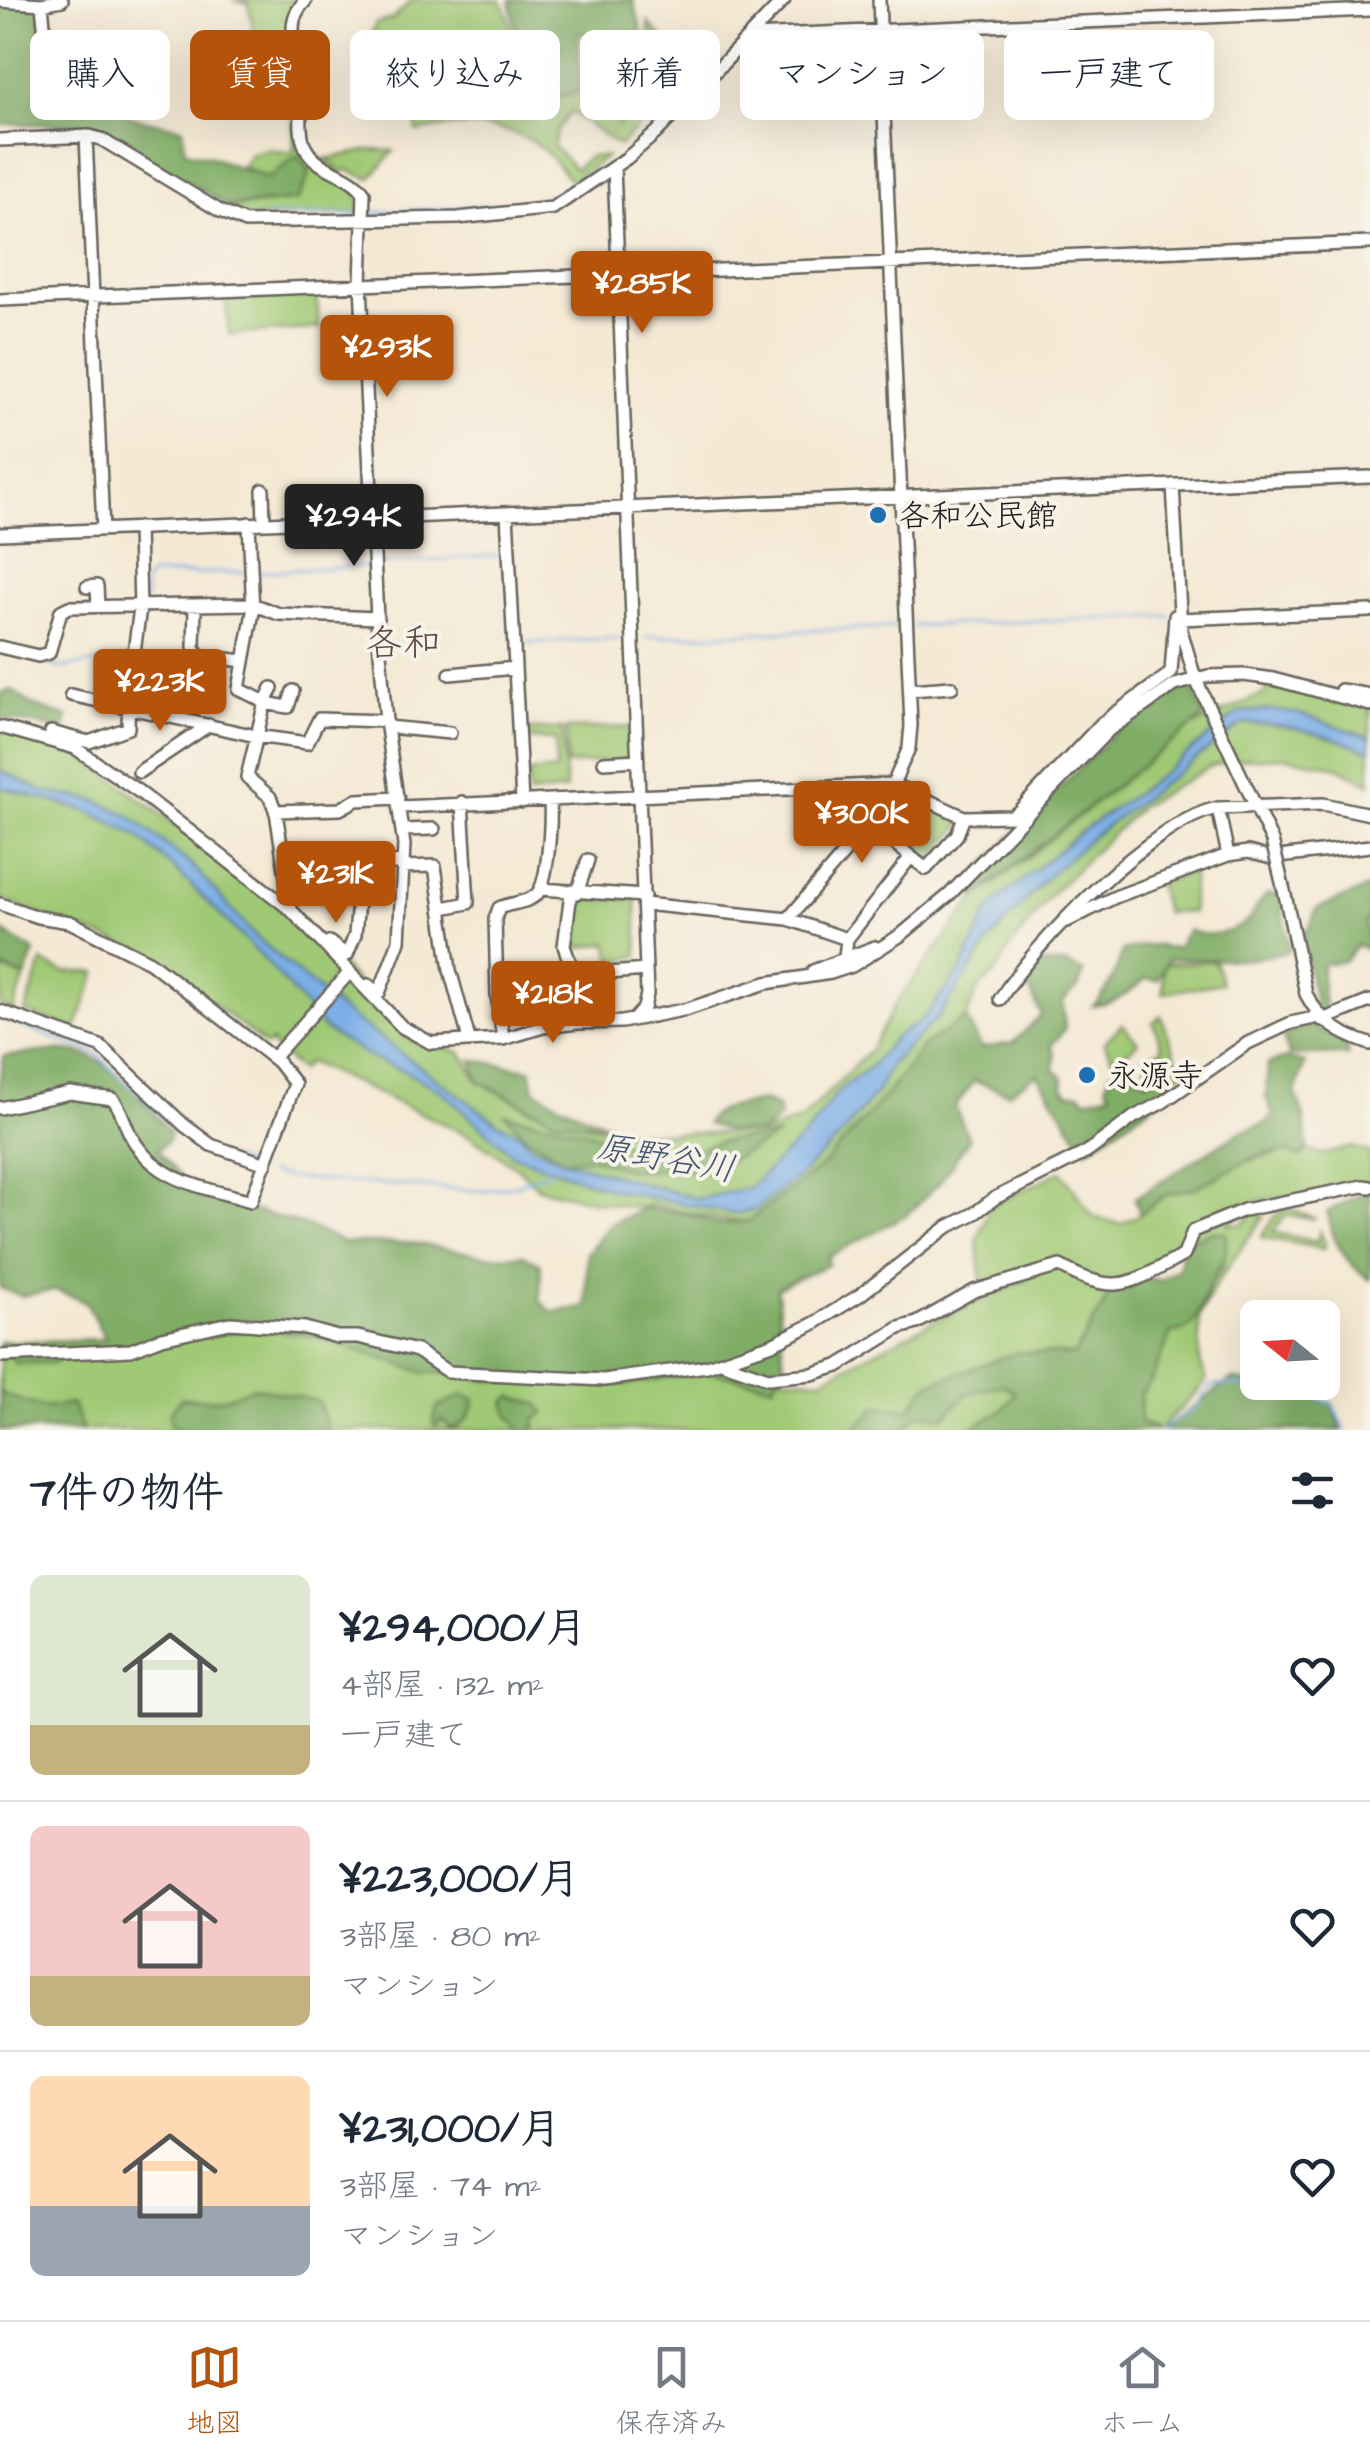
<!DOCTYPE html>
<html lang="ja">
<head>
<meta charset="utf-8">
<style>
	:root { --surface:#fff; --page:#f6f6f7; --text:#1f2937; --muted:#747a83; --line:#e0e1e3; --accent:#b45309 }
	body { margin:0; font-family:"Architects Daughter","Klee One",sans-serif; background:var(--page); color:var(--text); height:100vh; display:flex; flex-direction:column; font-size:38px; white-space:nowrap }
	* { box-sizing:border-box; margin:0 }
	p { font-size:32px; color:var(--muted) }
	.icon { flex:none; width:55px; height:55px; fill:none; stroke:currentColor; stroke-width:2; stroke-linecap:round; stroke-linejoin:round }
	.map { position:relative; height:1430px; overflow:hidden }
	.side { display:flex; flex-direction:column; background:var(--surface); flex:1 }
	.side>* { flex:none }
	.banner { position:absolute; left:30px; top:30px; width:1310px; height:90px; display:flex; gap:20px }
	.needle { width:65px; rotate:288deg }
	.controls { position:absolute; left:1240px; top:1300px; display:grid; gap:20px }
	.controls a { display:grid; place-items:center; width:100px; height:100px; border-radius:15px; background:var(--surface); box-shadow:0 10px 40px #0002; font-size:50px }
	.price { position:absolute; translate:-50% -85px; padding:0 22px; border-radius:10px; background:var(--accent); color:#fff; font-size:32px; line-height:65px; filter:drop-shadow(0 2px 5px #0008) }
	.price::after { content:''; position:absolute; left:50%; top:60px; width:30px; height:22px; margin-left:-15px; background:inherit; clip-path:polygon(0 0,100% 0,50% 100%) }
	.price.on { background:#222; color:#fff }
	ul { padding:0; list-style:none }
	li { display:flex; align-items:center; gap:30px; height:250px; padding:0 30px }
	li+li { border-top:2px solid var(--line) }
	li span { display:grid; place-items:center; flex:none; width:280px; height:200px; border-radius:15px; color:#555 }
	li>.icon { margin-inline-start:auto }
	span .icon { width:120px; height:120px; fill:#fffc; stroke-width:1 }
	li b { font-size:42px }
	h2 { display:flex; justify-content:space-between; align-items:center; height:120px; padding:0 30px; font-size:42px }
	.chip { padding:0 35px; border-radius:15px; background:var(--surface); box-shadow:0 10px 40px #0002; font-size:35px; line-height:90px }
	.chip.on { background:var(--accent); color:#fff }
	.tabs { display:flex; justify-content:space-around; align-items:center; height:140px; border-top:2px solid var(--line); background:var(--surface); font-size:28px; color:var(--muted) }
	.tabs a { display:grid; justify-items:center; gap:5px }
	.tabs .on { color:var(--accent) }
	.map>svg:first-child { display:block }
</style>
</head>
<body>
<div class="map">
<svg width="1370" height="1430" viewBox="0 0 1370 1430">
	<rect width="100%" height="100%" fill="#f7f3e8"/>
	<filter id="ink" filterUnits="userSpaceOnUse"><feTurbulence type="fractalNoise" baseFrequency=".01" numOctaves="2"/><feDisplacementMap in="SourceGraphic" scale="20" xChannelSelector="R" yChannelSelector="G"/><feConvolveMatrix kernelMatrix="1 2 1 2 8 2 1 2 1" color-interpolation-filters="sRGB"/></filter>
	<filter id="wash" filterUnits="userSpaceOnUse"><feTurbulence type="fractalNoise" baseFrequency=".0048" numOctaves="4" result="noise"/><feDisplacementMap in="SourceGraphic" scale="40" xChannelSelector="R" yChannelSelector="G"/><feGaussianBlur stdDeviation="2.25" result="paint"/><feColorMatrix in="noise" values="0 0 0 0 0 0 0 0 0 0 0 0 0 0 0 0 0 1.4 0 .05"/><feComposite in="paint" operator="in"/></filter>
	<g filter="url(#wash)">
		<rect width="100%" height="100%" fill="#f4e9d4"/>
		<!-- green -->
		<path fill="#a0c975" stroke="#5e7248" stroke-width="2.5" d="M 232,0 L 298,0 C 279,26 296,66 300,95 C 302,111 300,129 300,145 L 338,172 L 336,165 L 325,159 L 370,150 L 394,151 L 370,179 L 345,169 L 339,177 C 356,186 361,194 360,213 L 244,218 L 228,208 L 297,200 L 310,170 L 299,158 L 269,178 L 242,167 L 250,154 L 267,149 L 291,153 L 294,148 L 292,107 L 231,107 L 230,75 L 233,69 L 227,42 L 236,45 L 255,39 L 248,3 Z
			M 412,0 L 501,0 C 511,19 518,48 514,71 L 466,71 L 447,65 L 404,96 C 382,72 357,58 376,23 L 393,19 Z
			M 683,59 L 688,80 L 619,146 L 571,112 L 558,129 L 553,146 L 575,169 L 589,156 L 606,157 L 571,181 C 559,167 548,151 533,142 C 500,122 452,124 417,132 L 413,101 L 470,103 L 510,96 L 536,103 L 580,92 L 593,102 L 615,100 L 619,124 L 655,92 L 662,78 Z
			M 317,294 L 319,328 L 229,335 L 225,296 Z
			M 1263,681 L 1370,704 L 1370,784 L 1338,767 L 1285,757 L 1242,759 L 1211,766 L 1140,807 L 1054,891 L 1012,945 L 994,975 L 978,989 L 966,1018 L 924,1045 L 888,1093 L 821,1167 L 748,1221 L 730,1221 L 652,1205 L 639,1208 L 592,1201 L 539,1188 L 518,1168 L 468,1135 L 309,1062 L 300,1070 L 271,1045 L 273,1041 L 266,1046 C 218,1007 168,964 110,940 C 73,925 36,916 0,898 L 0,728 L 68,745 L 291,910 L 400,1030 L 410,1039 L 461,1052 L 478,1081 L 530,1109 L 604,1129 L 659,1133 L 761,1133 L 801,1120 L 871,1049 L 896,1003 L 973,901 L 1189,728 L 1268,692 Z
			M 630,727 L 631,760 L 567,765 L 566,729 Z
			M 562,729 L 566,790 L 529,795 L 528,773 L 556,770 L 555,740 L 527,739 L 527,730 Z
			M 931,804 L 961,819 L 960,827 L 926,867 L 896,843 Z
			M 1192,872 L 1192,912 L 1165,913 L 1158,883 Z
			M 636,898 L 638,956 L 613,963 L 608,943 L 578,948 L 578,900 Z
			M 1215,961 L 1222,983 L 1163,993 L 1164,964 Z
			M 42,962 L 63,972 L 97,972 L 76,1029 L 25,1012 Z
			M 2,969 L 25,977 L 13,1011 L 0,1006 Z
			M 1161,1016 L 1182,1073 L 1170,1081 L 1166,1074 L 1154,1074 L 1147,1082 L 1145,1057 L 1163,1049 L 1153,1022 Z
			M 1122,1024 L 1138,1042 L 1115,1063 L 1104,1043 Z
			M 1352,1147 L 1370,1153 L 1370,1182 L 1291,1199 L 1255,1201 L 1228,1224 L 1241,1224 L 1255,1213 L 1264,1216 L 1218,1281 L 1199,1317 L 1200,1361 L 1206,1380 C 1193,1402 1174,1410 1160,1430 L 1140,1422 L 1140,1395 L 1151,1381 L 1171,1332 L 1199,1317 L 1211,1282 L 1222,1266 L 1225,1233 L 1212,1231 L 1184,1242 L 1138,1278 L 1052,1430 L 0,1430 L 0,1347 L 122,1340 L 221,1326 L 270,1330 L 644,1381 L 720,1369 L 820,1380 L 938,1319 L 1029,1279 L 994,1284 L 982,1282 L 977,1240 L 990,1207 L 1061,1171 L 1093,1217 L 1120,1224 L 1140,1214 L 1172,1190 L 1217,1178 L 1234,1165 L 1286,1151 L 1300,1157 L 1308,1150 L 1325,1154 Z
			M 1289,1209 L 1316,1219 L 1284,1216 L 1273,1232 L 1317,1242 L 1320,1231 L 1325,1243 L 1323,1249 L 1261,1237 L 1276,1214 Z"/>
		<!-- forest -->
		<path fill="#80ad66" stroke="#4e6441" stroke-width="2.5" d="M 510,0 L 633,0 L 642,33 L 579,34 L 580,92 L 535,100 L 510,92 L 445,101 L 397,101 L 383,86 L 370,58 L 404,96 L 447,65 L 461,71 L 517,71 L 518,42 Z
			M 0,2 L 42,4 L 41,32 L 92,49 L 111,47 L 127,97 L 127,116 L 183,128 L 185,151 L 208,156 L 268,178 L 298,155 L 310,173 L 298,200 L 228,206 L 91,125 L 0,124 Z
			M 648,22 L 676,52 L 651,90 L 618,125 L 616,100 L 649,31 Z
			M 1192,686 L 1204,717 L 974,897 L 962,887 L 1116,731 L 1178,690 Z
			M 12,690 L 32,705 L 68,717 L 65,730 L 0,718 L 0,694 Z
			M 1370,887 L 1370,919 L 1366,923 L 1370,951 L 1357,945 L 1345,961 L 1322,964 L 1322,993 L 1327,1013 L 1316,1007 L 1301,936 L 1310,927 L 1316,909 Z
			M 1268,894 L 1280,895 L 1290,951 L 1252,959 L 1169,959 L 1158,980 L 1145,979 C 1128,993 1116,1004 1093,1006 C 1107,994 1118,969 1122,951 L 1146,945 L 1176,948 L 1188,930 C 1204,938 1236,934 1249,919 C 1257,909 1257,902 1268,894 Z
			M 0,930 L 35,952 L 25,977 L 0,967 Z
			M 1042,964 L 1066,964 L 1084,972 L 1078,987 L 1063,1001 L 1065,1029 L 1051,1046 L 1055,1053 L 1054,1070 L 1063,1077 L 1063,1087 L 1068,1093 L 1081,1093 L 1086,1099 L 1111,1093 L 1106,1085 L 1111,1071 L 1135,1074 L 1147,1082 L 1154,1074 L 1166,1074 L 1179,1087 L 1086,1150 L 1037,1074 L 1008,1093 L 974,1081 L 955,1107 L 969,1139 L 940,1182 L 908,1214 L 828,1257 L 828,1265 L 777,1288 L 784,1366 L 773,1385 L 705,1371 L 626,1384 L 487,1380 L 451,1373 L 425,1373 L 306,1333 L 266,1327 L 194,1336 L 127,1352 L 72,1352 L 52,1363 L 16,1363 L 7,1353 L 0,1359 L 0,1342 L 105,1339 L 86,1302 L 56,1290 L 21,1296 L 0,1288 L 0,1080 L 4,1056 C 26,1055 53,1048 75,1052 C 114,1059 144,1104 170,1132 L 169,1139 L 158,1150 L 195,1194 L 305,1225 L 345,1243 L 412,1243 L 488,1256 L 523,1255 L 541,1264 L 540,1301 L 552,1312 L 586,1307 L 587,1253 L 610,1224 L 645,1208 L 687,1214 L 721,1224 L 748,1221 L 821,1167 L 888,1093 L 924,1045 L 966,1018 L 982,1048 L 1013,1043 L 1041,1015 L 1029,988 L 1029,970 Z
			M 1298,1026 L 1312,1026 L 1348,1045 L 1348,1056 C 1327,1052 1310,1057 1289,1055 L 1283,1038 Z
			M 1286,1058 L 1305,1063 L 1295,1092 L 1304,1116 L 1308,1150 L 1300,1157 L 1286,1151 L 1256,1156 L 1195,1188 L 1165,1195 L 1140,1214 L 1135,1198 L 1238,1133 L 1266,1123 L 1273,1115 L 1266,1097 L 1268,1064 Z
			M 472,1060 L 530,1069 L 534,1089 L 560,1104 L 608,1125 L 555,1120 L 478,1081 Z
			M 763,1101 L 777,1107 L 780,1117 L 761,1133 L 729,1131 L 706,1124 C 714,1104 744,1106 763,1101 Z
			M 505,1114 L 583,1130 L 662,1157 L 667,1170 L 630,1170 L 592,1158 L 563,1160 L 523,1134 Z
			M 779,1135 L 707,1172 L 675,1170 C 699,1136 741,1140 779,1135 Z
			M 1370,1189 L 1370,1280 C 1344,1260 1333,1244 1327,1212 Z
			M 1213,1231 L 1226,1233 C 1228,1262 1220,1262 1209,1286 C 1199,1306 1200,1332 1171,1333 L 1151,1381 L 1140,1395 L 1140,1422 L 1156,1430 L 967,1430 C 986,1418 1004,1415 1015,1393 L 1004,1385 L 968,1393 L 944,1417 L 918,1414 L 904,1430 L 853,1430 L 877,1406 L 909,1409 L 928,1384 L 1018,1352 L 1074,1355 L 1112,1290 L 1129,1289 L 1141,1277 L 1159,1280 L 1178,1269 L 1184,1242 Z
			M 1232,1379 L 1332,1403 L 1342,1430 L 1162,1430 Z
			M 255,1387 L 318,1401 L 328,1430 L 173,1430 L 169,1414 L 181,1398 L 221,1399 Z
			M 0,1389 L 4,1395 L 45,1408 L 72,1404 L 83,1430 L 0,1430 Z
			M 463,1395 L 475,1400 C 471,1416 467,1423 452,1429 L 442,1420 L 437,1426 L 433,1424 L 437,1407 Z
			M 512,1396 L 538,1404 L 545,1413 L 535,1419 L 536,1426 L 532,1430 L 519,1430 L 515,1421 L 510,1418 L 505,1402 Z"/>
		<!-- water -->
		<path fill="#7baee7" stroke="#4c6582" stroke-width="2.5" d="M 1273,710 L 1300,714 L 1370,737 L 1370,751 C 1328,735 1287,722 1242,724 L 1092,837 L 1046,878 L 989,942 L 940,1015 L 891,1064 L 875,1095 L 839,1138 L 798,1177 L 755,1210 L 734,1214 L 610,1189 L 513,1155 L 444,1093 L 406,1072 L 373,1059 L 325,1030 L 266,961 L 174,868 L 136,835 L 90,812 L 0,787 L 0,770 L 45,792 L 95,800 L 129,815 L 194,867 L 255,936 L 340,1009 L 498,1123 L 519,1133 L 532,1146 L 563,1160 L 698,1199 L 749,1188 L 809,1131 L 838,1091 L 870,1067 L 894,1038 L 922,1020 L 961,970 L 988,912 L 1002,897 L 1078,834 L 1157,778 L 1239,712 Z"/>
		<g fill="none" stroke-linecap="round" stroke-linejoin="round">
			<!-- stream -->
			<path stroke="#7baee7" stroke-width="2.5" d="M 61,132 L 88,129 L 102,134
				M 643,137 L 666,114
				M 368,213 L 526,203 L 549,196 L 601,169
				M 268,216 L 360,213
				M 380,564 L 502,555
				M 257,572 L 366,566
				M 146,601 L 145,581 L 151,575 L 245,572
				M 913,626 L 1171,616
				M 645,637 L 900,627
				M 519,640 L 524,643 L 620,638
				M 36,661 L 61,668 L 127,658
				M 0,1018 L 95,1053 L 178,1131 L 209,1152 L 257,1169
				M 269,1173 L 290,1178 L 484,1191 L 516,1185 L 551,1170
				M 1161,1430 L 1196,1407 L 1210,1386 C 1253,1382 1292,1392 1332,1403 L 1346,1430"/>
		</g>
	</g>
	<g filter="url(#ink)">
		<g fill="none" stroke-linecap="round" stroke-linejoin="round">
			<defs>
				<path id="minor" d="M 306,0 C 298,8 293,16 293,28 C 293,44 301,58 303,74 C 305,97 294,131 308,152 C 321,172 351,173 364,193 L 361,284 L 377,618 L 386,721 L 404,845 L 399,941 L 379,993 L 368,985
					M 879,0 L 911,725 L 909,748 L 893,784
					M 0,1 L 42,4 L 62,0
					M 42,4 L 46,46
					M 749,36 L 1370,10
					M 86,136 L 103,530
					M 0,140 L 90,136 L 101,139 L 220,211 L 245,222 L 458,218 L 553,208 L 627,158 L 656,133 L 784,0
					M 614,167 L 647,994 L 644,1008 L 635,1018
					M 0,300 L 1370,243
					M 1173,485 L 1181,630 L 1195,678 L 1272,841
					M 263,490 L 264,523
					M 507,513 L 522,802
					M 249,523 L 253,612 L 239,689 L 265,702 L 247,777 L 270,797 L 276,812 L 291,910
					M 0,534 L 1370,477
					M 87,587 L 97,586 L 98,606
					M 195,607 L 194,647 L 199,656 L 244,661
					M 1179,619 L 1370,611
					M 0,647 L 38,656 L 49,653 L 61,611 L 69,607 L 252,604 L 279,614 L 377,618
					M 135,658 L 171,668
					M 450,674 L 515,668
					M 910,690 L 952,687
					M 1341,690 L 1370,695
					M 71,695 L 256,736 L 307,743 L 319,719 L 386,721
					M 265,702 L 272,688
					M 265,703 L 288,707 L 293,691
					M 0,727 L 75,748 L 138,791 L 291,910 L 402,1027 L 431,1043 L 503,1039 L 543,1027 L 578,1023 L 622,1022 L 688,1009 L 766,983 L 831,973 L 852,966 L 901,935 L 949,895 L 1109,730 L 1175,685 L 1208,676 L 1244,675 L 1273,679 L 1370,705
					M 387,727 L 450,733
					M 51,732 L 89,742 L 128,728 L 129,689 L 140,608 L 138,528
					M 604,762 L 638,760
					M 139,772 L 209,725
					M 401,807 L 893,784 L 964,817 L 957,835 L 926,869 L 894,843 L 930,802
					M 275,811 L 340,809 L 356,800 L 398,798
					M 1018,812 L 1102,723 L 1171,673 L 1175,616
					M 964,817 L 1012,816 L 1022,809
					M 403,830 L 434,829
					M 1228,855 L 1218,808 L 1323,804 L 1370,814
					M 401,867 L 435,866 L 450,970 L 469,1039
					M 541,889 L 644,896
					M 571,893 L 564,946 L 574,974
					M 577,893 L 588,860
					M 1286,899 L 1306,994 C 1321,1023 1340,1034 1370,1044
					M 0,904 L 38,917 L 70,922 L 150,962 L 278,1062 L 295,1084 L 251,1201 C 207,1188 160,1183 134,1141 C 125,1128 123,1111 113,1099 L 70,1093 L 0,1108
					M 644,904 L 788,919 L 847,939
					M 443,908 L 468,903 L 462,802
					M 788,919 L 869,824 L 881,784
					M 1067,921 L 1115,897 L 1228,855 L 1248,852 L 1271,858 L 1370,846
					M 329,942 L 347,955 L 355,935 L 361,866 L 402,862
					M 845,957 L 847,939 L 910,858
					M 813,971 L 875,947
					M 498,982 L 646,970
					M 1000,999 C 1035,943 1153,820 1218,808
					M 0,1011 L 100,1046 L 184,1125 L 211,1145 L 266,1164
					M 1322,1020 L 1370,1001
					M 503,1039 L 497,995 L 495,919 L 499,908 C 510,903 527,903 536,895 C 549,884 551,819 550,801
					M 273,1058 L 349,973
					M 0,1356 L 131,1350 L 162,1338 L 230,1323 L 305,1328 L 337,1337 L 358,1337 L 417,1351 L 448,1372 L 604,1380 L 707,1366 L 772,1344 L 813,1324 L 860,1295 L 946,1228 L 975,1213 L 995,1198 L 1087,1152 L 1134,1117 L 1163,1102 L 1248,1043 L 1291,1023 L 1319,1017
					M 721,1362 L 768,1378 L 812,1374 L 838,1366 L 899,1328 L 917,1323 L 974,1291 L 1060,1266 C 1117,1298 1131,1283 1184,1255 L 1193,1231 L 1244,1210 L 1363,1186 L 1370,1187"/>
			</defs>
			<!-- minor casing -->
			<use href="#minor" stroke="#68645c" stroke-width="16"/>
			<!-- minor -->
			<use href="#minor" stroke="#fff" stroke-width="11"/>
			<defs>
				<path id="minor-bridge" d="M 1272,841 L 1286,899"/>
			</defs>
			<!-- minor-bridge casing -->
			<use href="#minor-bridge" stroke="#68645c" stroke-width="16" stroke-linecap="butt"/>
			<!-- minor-bridge -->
			<use href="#minor-bridge" stroke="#fff" stroke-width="11"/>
		</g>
	</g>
	<!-- markers -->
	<g fill="#1f6fb2" stroke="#f7f3e8" stroke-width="4">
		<circle cx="878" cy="515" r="10"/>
		<circle cx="1087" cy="1075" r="10"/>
	</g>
	<g text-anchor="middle" stroke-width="8" stroke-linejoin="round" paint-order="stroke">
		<!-- poi labels -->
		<g font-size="32" fill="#1c1c1c" stroke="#f7f3e8" text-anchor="start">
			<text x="898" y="526">各和公民館</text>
			<text x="1107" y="1086">永源寺</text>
		</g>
		<!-- water labels -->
		<g font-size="35" font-style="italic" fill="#42566d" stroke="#f7f3e8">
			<text transform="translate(666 1157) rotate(10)" y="12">原野谷川</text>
		</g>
		<!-- quarter labels -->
		<g font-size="38" fill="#634a47" stroke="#f7f3e8">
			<text x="403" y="655">各和</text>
		</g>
	</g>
</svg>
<div class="controls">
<a><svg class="needle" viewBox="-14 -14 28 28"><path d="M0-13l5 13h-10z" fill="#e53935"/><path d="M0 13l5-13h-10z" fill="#747a83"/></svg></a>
</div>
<b class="price" style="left:642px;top:336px">¥285K</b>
<b class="price" style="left:387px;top:400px">¥293K</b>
<b class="price on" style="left:354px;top:569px">¥294K</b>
<b class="price" style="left:160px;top:734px">¥223K</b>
<b class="price" style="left:862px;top:866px">¥300K</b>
<b class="price" style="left:336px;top:926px">¥231K</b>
<b class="price" style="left:553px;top:1046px">¥218K</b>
<div class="banner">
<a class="chip">購入</a>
<a class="chip on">賃貸</a>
<a class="chip">絞り込み</a>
<a class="chip">新着</a>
<a class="chip">マンション</a>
<a class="chip">一戸建て</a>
</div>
</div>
<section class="side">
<h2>7件の物件<svg class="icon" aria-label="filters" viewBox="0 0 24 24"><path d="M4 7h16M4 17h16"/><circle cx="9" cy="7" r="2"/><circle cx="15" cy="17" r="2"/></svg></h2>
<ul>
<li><span style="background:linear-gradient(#dfe7d0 75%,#c2b280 0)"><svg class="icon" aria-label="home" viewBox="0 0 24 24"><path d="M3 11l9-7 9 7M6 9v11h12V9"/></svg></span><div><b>¥294,000/月</b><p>4部屋 · 132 m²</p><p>一戸建て</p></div><svg class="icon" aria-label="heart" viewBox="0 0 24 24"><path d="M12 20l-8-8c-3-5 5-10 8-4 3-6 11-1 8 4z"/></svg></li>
<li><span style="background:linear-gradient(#f6c9c9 75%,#c2b280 0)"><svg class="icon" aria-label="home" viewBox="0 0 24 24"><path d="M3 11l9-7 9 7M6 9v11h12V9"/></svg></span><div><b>¥223,000/月</b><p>3部屋 · 80 m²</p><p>マンション</p></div><svg class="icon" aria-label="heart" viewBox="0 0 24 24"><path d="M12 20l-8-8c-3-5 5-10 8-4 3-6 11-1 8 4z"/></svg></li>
<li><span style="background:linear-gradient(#ffd9b3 65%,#9aa5b1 0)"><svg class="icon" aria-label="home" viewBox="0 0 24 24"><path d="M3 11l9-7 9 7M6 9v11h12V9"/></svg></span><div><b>¥231,000/月</b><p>3部屋 · 74 m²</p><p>マンション</p></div><svg class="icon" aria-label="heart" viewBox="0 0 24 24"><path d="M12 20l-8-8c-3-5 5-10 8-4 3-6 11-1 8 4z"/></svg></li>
</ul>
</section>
<nav class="tabs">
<a class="on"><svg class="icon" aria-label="map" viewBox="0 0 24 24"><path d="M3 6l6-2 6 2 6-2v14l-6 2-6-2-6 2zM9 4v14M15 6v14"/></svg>地図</a>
<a><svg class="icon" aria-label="saved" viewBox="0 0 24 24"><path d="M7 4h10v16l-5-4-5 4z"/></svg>保存済み</a>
<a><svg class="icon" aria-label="home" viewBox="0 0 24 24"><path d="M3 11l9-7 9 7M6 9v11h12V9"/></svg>ホーム</a>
</nav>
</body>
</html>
